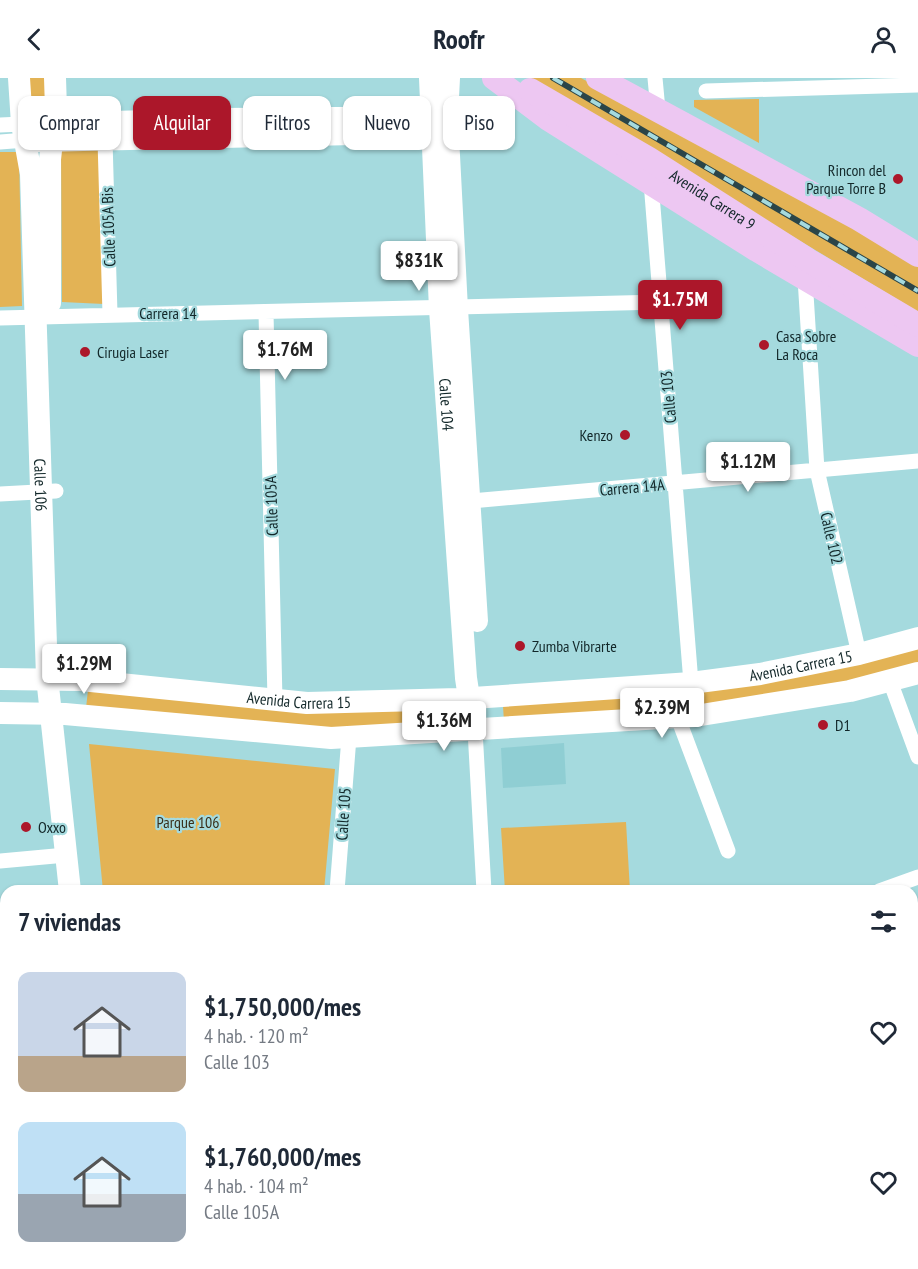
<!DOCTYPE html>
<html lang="es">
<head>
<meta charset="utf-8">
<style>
	:root { --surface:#fff; --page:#f2f2f3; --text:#1f2937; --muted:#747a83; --accent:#ac172a }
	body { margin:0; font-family:"PT Sans Narrow",sans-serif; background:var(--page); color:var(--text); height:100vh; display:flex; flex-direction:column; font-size:22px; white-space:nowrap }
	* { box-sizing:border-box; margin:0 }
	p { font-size:20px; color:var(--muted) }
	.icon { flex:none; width:33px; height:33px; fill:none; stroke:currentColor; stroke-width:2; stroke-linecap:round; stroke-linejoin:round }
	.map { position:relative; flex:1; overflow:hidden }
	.side { position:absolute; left:0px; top:807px; width:918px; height:384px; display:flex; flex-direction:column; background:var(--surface); border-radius:18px 18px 0 0; box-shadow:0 2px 4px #0004 }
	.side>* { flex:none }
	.hud { position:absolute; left:18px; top:18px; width:600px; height:54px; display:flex; gap:12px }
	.price { position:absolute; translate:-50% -51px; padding:0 14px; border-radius:6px; background:#fff; color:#222; font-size:20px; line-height:39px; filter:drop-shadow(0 2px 3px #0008) }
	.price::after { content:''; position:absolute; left:50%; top:36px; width:18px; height:14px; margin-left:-9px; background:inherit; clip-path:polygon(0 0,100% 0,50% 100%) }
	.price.active { background:var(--accent); color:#fff }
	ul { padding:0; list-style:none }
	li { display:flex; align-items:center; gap:18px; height:150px; padding:0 18px }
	li span { display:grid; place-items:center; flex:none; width:168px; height:120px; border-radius:12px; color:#555 }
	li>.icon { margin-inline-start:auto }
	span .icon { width:72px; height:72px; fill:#fffc; stroke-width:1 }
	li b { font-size:26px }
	h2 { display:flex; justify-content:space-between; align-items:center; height:72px; padding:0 18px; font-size:26px }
	.pill { padding:0 21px; border-radius:12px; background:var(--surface); box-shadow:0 2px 4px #0004; font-size:21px; line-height:54px }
	.pill.active { background:var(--accent); color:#fff }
	header { display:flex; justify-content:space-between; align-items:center; height:78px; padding:0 18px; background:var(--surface); font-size:27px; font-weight:700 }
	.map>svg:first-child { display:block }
</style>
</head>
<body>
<header><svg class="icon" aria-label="back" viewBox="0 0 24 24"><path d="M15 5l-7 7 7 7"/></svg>Roofr<svg class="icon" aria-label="person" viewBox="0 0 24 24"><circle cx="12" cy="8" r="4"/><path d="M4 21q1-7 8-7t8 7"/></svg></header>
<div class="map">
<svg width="918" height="1191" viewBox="0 0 918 1191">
	<rect width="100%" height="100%" fill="#a5dade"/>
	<!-- built -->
	<path fill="#8fced3" d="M 564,665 L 566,706 L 503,710 L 501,670 Z
		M 342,1185 L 503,1185 L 504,1191 L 343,1191 Z"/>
	<!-- green -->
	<path fill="#e3b355" d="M 26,0 L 49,0 L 50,36 L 28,38 Z
		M 530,0 L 581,0 L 806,123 L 918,189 L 918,234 Z
		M 759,21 L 759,65 L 694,29 L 694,22 Z
		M 61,69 L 100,70 L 104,226 L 62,224 Z
		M 0,74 L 19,74 L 22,228 L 0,229 Z
		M 918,568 L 918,587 L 752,624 L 504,644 L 503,628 Z
		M 88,612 L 409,630 L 441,636 L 443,646 L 319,654 L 86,630 Z
		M 89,666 L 335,691 L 324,813 L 103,813 Z
		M 626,744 L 630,813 L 505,813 L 501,750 Z
		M 918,1150 L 918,1191 L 882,1191 L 880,1185 L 912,1185 L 912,1152 Z"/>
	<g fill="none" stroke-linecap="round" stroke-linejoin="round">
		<!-- street -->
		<path stroke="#fff" stroke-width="15" d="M 655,0 L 658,32
			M 706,13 L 918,7
			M 0,47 L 22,46
			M 105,62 L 110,236
			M 0,64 L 26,62
			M 651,104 L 691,605
			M 805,200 L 817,392 L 859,576
			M 266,235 L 275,622
			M 0,240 L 661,224
			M 0,416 L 56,413
			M 460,424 L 918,383
			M 890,603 L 918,679
			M 678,640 L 728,773
			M 475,652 L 484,813
			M 0,783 L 66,777
			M 337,813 L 349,659
			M 879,813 L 918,799
			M 0,965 L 6,964
			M 912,969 L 918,966
			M 912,1139 L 918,1136
			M 0,1146 L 6,1146
			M 322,1185 L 323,1191
			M 522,1185 L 523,1191
			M 666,1185 L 666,1191
			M 773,1191 L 789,1185"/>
		<!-- secondary -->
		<g stroke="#fff" stroke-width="22">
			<path id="s1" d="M 19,0 L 22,46 L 31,96 L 47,599 L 70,813"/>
			<path id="s2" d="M 430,0 L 440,231 L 466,600 L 471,633"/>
			<path d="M 449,0 L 447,39 L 457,231 L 477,543"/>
			<path d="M 41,46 L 219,41 L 446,39"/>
			<path d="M 38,63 L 443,54"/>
			<path d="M 50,225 L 50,81 L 56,31 L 55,0"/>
			<path id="s3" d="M 0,601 L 81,602 L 307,625 L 458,621 L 691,605 L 760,596 L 859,576 L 918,560"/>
			<path d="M 0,635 L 65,636 L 331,660 L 695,638 L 850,613 L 918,595"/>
			<path d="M 108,1185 L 109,1191"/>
		</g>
		<!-- primary -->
		<g stroke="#edc7f2" stroke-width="24">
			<path d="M 494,0 L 547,40 L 757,172 L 918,267"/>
			<path d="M 598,0 L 859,141 L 918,177"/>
			<path id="s4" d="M 530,12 L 649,81 L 808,182 L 918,247"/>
		</g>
		<defs>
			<path id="rail" d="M 553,0 L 918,213"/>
		</defs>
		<!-- rail casing -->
		<use href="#rail" stroke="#2b4548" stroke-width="6"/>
		<!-- rail -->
		<use href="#rail" stroke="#a5dade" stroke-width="4" stroke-dasharray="11" stroke-linecap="butt"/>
	</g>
	<!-- markers -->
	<g fill="#ac172a" stroke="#a5dade" stroke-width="2">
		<circle cx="898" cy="101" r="6"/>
		<circle cx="764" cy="267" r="6"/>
		<circle cx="85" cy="274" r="6"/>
		<circle cx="625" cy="357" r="6"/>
		<circle cx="520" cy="568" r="6"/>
		<circle cx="823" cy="647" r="6"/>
		<circle cx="26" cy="749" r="6"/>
	</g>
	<g text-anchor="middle" stroke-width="4.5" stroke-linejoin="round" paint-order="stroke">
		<!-- poi labels -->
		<g font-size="16" fill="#122729" stroke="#a5dade" text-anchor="start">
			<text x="886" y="98" text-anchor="end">Rincon del<tspan x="886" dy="18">Parque Torre B</tspan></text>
			<text x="776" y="264">Casa Sobre<tspan x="776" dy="18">La Roca</tspan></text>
			<text x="97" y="280">Cirugia Laser</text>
			<text x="613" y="363" text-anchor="end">Kenzo</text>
			<text x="532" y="574">Zumba Vibrarte</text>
			<text x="835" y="653">D1</text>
			<text x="38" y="755">Oxxo</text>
		</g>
		<!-- street labels -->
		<g font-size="16" fill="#122729" stroke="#a5dade">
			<text dy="6" stroke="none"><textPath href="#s4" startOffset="213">Avenida Carrera 9</textPath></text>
			<text transform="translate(108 149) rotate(-92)" y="6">Calle 105A Bis</text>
			<text x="168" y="241">Carrera 14</text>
			<text transform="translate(668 319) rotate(-95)" y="6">Calle 103</text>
			<text dy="6" stroke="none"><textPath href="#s2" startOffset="327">Calle 104</textPath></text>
			<text dy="6" stroke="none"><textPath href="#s1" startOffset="408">Calle 106</textPath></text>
			<text transform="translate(632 409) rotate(-5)" y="6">Carrera 14A</text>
			<text transform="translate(271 428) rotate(-92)" y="6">Calle 105A</text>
			<text transform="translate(832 460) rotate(77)" y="6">Calle 102</text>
			<text dy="6" stroke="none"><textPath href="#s3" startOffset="804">Avenida Carrera 15</textPath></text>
			<text dy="6" stroke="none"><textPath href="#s3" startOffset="300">Avenida Carrera 15</textPath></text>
			<text transform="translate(343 736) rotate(-86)" y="6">Calle 105</text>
		</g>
		<!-- park labels -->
		<g font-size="16" fill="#3a2f1b" stroke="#a5dade">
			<text x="188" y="750">Parque 106</text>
		</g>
	</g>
</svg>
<b class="price" style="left:419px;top:214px">$831K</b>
<b class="price active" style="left:680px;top:253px">$1.75M</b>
<b class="price" style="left:285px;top:303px">$1.76M</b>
<b class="price" style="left:748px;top:415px">$1.12M</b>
<b class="price" style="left:84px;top:617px">$1.29M</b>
<b class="price" style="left:662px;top:661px">$2.39M</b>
<b class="price" style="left:444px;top:674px">$1.36M</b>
<div class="hud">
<a class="pill">Comprar</a>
<a class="pill active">Alquilar</a>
<a class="pill">Filtros</a>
<a class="pill">Nuevo</a>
<a class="pill">Piso</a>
</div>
<section class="side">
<h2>7 viviendas<svg class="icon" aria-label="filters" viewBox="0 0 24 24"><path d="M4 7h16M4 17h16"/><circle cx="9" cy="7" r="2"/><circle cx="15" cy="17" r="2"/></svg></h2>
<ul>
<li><span style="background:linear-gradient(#c9d6e8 70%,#b9a48a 0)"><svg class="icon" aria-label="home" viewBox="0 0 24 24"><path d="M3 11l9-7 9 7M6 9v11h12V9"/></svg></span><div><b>$1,750,000/mes</b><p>4 hab. · 120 m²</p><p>Calle 103</p></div><svg class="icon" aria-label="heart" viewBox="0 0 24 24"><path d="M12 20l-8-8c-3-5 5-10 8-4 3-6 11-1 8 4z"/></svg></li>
<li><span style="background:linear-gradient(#bfe0f5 60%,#9aa5b1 0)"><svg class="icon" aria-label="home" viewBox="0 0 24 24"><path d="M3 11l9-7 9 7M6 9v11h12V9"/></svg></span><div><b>$1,760,000/mes</b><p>4 hab. · 104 m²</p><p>Calle 105A</p></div><svg class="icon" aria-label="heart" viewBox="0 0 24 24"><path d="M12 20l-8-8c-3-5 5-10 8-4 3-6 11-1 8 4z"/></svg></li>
</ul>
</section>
</div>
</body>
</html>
